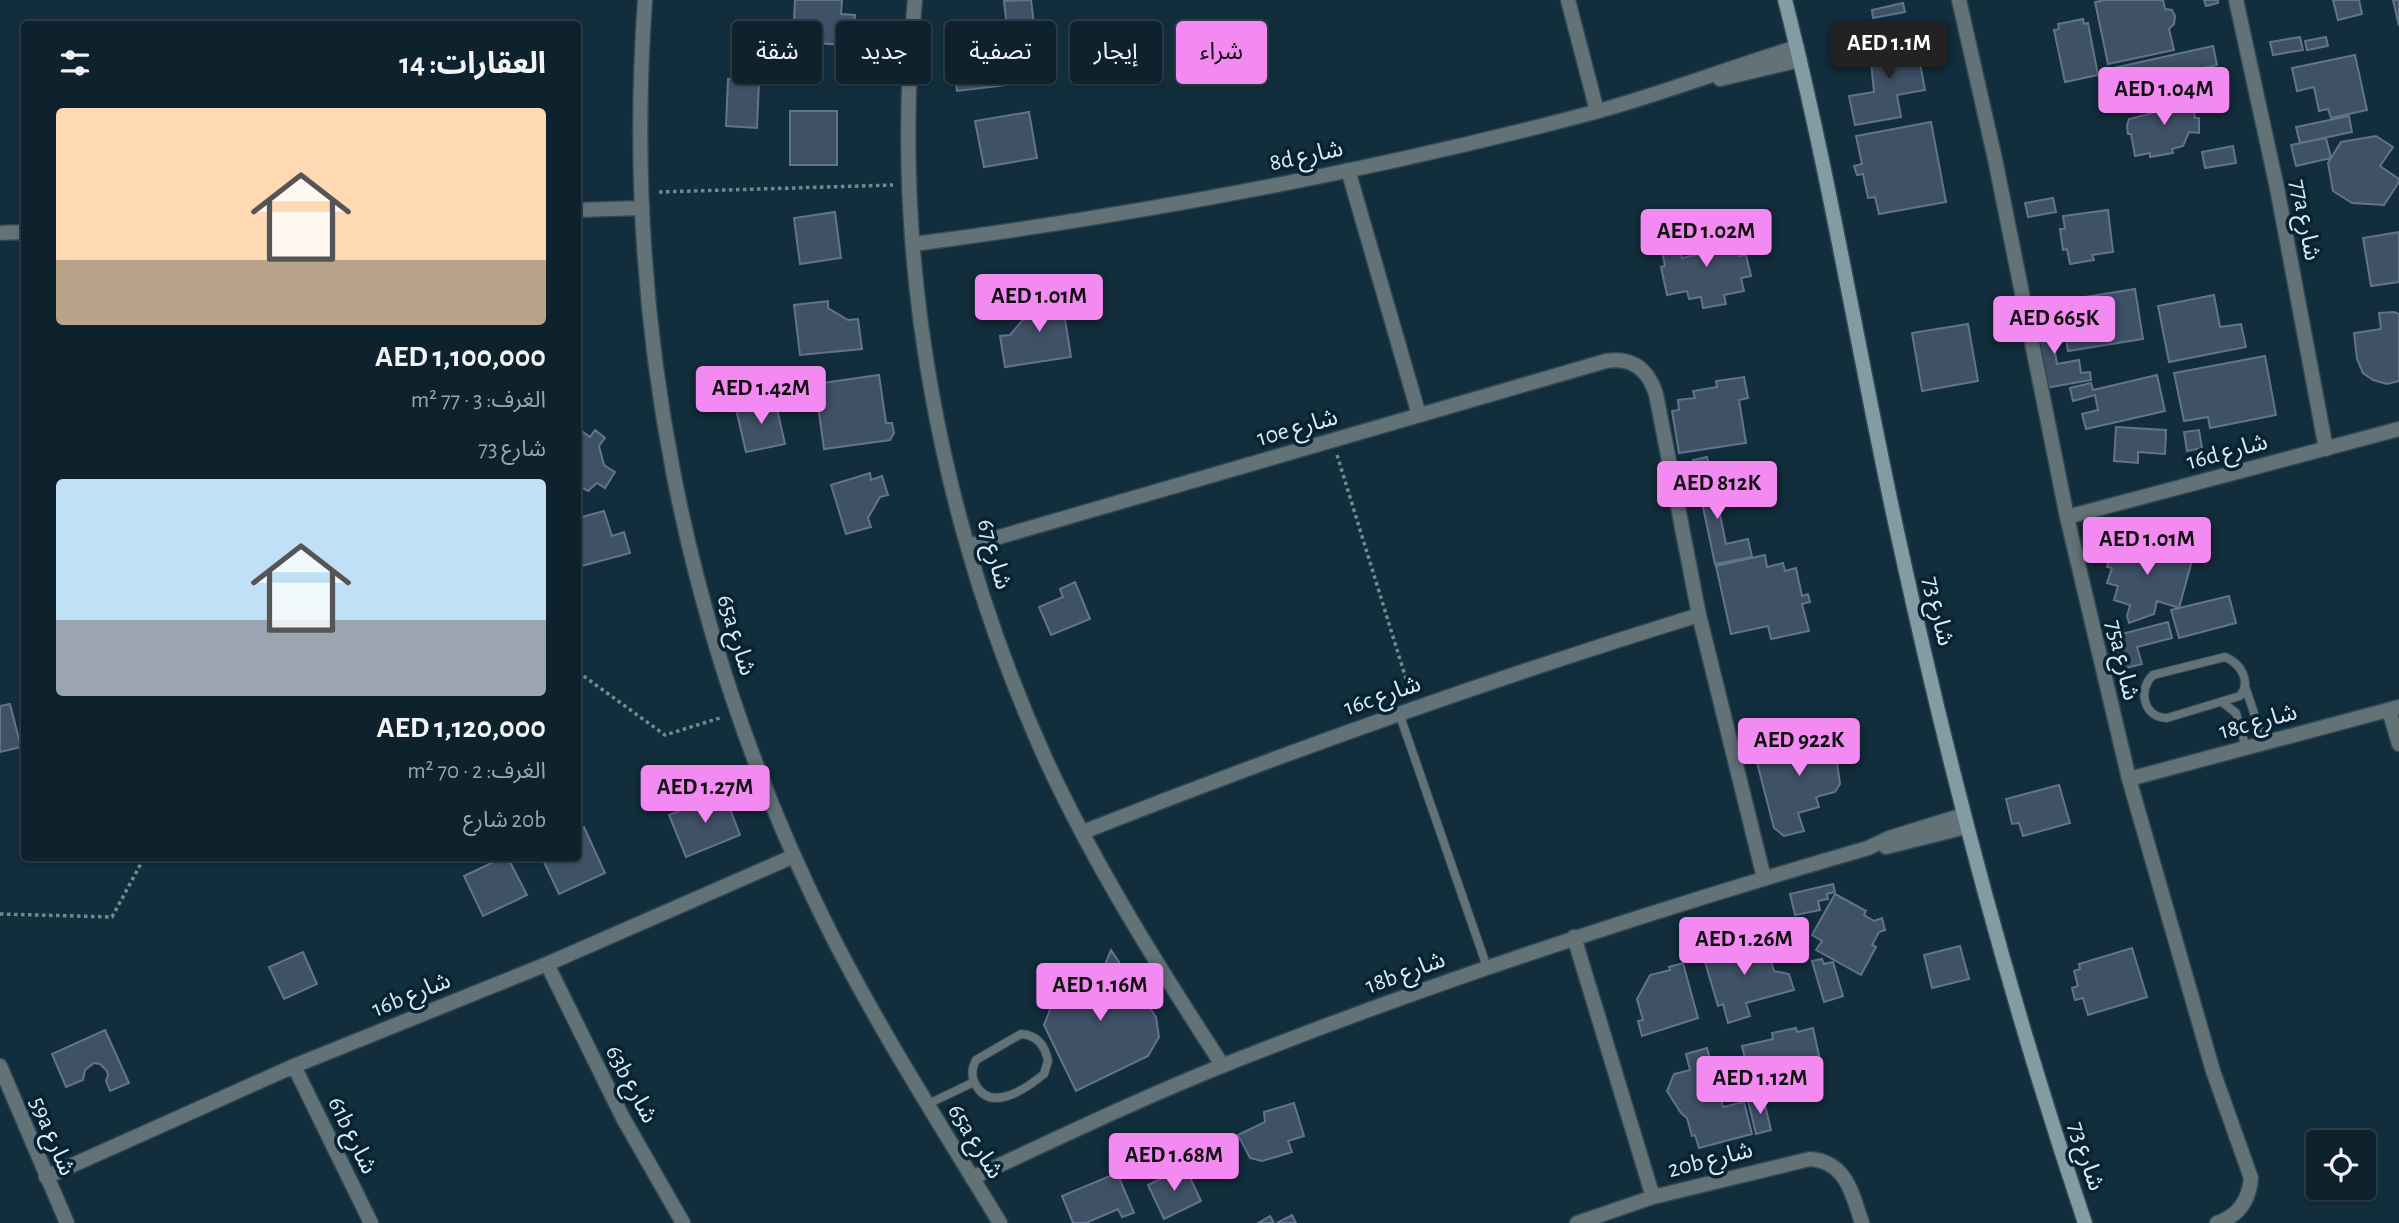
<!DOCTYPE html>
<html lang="ar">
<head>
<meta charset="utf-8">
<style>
	:root { --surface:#0e222d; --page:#172a35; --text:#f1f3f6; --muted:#9ba4aa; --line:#2e3f49; --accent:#f38af2 }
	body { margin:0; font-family:"Alegreya Sans","Noto Sans Arabic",sans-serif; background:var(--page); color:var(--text); direction:rtl; height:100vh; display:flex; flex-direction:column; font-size:26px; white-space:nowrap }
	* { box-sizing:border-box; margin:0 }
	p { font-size:23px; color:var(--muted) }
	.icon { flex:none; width:38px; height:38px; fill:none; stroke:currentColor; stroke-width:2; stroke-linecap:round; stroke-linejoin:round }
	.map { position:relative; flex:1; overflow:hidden; direction:ltr }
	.sheet { position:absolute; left:21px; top:21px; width:560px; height:840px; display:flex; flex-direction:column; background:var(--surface); border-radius:7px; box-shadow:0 2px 5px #0004,0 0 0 2px var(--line); direction:rtl }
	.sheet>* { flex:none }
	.hud { position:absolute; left:602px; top:21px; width:665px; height:63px; direction:rtl; display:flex; gap:14px }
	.controls { position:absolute; left:2306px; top:1130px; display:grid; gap:14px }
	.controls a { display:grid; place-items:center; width:70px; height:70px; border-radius:7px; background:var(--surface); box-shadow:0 2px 5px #0004,0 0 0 2px var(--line); font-size:35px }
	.price { position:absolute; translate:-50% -60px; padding:0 16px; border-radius:7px; background:var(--accent); color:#111; font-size:23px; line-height:46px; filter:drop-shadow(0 2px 4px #0008) }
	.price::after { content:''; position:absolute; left:50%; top:42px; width:21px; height:16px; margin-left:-10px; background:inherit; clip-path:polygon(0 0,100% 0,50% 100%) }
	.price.current { background:#222; color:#fff }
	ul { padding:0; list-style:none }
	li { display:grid; align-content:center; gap:14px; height:371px; padding:0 35px }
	li span { display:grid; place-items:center; height:217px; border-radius:7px; color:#555 }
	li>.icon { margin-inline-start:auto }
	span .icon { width:126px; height:126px; fill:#fffc; stroke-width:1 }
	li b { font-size:30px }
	h2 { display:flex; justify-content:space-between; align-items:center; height:84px; padding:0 35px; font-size:30px }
	.tag { padding:0 24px; border-radius:7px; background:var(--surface); box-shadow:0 2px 5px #0004,0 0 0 2px var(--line); font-size:24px; line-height:63px }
	.tag.current { background:var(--accent); color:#111 }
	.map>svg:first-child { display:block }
</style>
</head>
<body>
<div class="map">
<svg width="2399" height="1223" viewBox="0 0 2399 1223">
	<rect width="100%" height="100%" fill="#122d3c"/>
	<!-- building -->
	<path fill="#3f5167" stroke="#61748c" stroke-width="2" d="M 795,0 L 842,0 L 841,14 L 855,15 L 853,46 L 793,41 Z
		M 1031,0 L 1041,81 L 957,91 L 953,65 L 982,62 L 980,43 L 989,29 L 1007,27 L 1004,1 Z
		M 2105,0 L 2163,0 L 2165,9 L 2172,10 L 2175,16 L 2174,24 L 2169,29 L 2174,50 L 2108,64 L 2095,2 Z
		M 2204,0 L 2218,0 L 2218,3 L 2206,6 Z
		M 2333,0 L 2359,0 L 2362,14 L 2338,20 Z
		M 2393,0 L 2399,0 L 2399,26 Z
		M 1903,3 L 1905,12 L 1873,18 L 1872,10 Z
		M 2083,19 L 2084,24 L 2088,23 L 2098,75 L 2065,82 L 2054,30 L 2059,29 L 2058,24 Z
		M 1915,36 L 1925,90 L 1897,95 L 1901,117 L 1855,125 L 1849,96 L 1874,92 L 1871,62 L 1874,61 L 1871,44 Z
		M 2300,37 L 2303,50 L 2273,55 L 2270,42 Z
		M 2326,37 L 2328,46 L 2307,50 L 2305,41 Z
		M 2213,46 L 2217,65 L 2113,88 L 2109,69 Z
		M 2355,55 L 2367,110 L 2331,118 L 2328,109 L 2319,111 L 2314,87 L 2297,91 L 2292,68 Z
		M 728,79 L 759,81 L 757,128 L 726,126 Z
		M 2182,92 L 2184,105 L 2193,104 L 2195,118 L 2199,118 L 2199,133 L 2189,132 L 2183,146 L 2172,149 L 2173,153 L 2150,157 L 2150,153 L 2135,156 L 2131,134 L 2128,134 L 2127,126 L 2129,119 L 2160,111 L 2158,96 Z
		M 790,111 L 837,111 L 837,165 L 790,165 Z
		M 1029,112 L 1037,158 L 984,167 L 975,121 Z
		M 2349,116 L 2352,132 L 2300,143 L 2296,127 Z
		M 1931,122 L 1946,202 L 1879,214 L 1875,197 L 1868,198 L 1863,174 L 1857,175 L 1854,166 L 1862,164 L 1856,136 Z
		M 2376,136 L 2393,147 L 2380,166 L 2399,179 L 2399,182 L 2384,205 L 2352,203 L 2333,191 L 2328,163 L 2341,142 Z
		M 2326,138 L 2331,158 L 2296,166 L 2291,145 Z
		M 2233,146 L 2236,163 L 2205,168 L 2202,152 Z
		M 2053,198 L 2056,212 L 2028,217 L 2025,203 Z
		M 2108,210 L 2113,252 L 2092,255 L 2094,260 L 2070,264 L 2067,249 L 2063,250 L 2060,229 L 2065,229 L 2063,216 Z
		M 835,212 L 841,258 L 800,264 L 794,218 Z
		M 1718,226 L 1721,243 L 1736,240 L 1739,256 L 1746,255 L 1751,276 L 1741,278 L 1744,291 L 1724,295 L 1726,304 L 1703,308 L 1701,297 L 1689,299 L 1687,291 L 1667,295 L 1661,267 L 1665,266 L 1661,246 L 1679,243 L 1682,258 L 1700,254 L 1695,230 Z
		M 2399,232 L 2399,282 L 2371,286 L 2363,238 Z
		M 2135,289 L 2143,339 L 2068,351 L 2060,301 Z
		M 1061,294 L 1071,357 L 1005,367 L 1000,336 L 1010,335 L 1032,309 L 1031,298 Z
		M 2214,295 L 2220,327 L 2241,324 L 2246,347 L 2169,362 L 2158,306 Z
		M 828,301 L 828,308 L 848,320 L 858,319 L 862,349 L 800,355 L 794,305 Z
		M 2048,310 L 2057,364 L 2079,360 L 2081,373 L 2090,372 L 2091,380 L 2045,388 L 2032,313 Z
		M 2394,312 L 2399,314 L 2399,381 L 2387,384 L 2373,380 L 2363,373 L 2357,359 L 2354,333 L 2381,329 L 2379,313 Z
		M 1968,324 L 1978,381 L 1922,391 L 1912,333 Z
		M 2265,356 L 2276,415 L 2210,428 L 2208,417 L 2184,421 L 2174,373 Z
		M 879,375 L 886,423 L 892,423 L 894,433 L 890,440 L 824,449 L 815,384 Z
		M 2157,375 L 2165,411 L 2086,429 L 2082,414 L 2098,410 L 2095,395 L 2073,401 L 2070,388 L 2091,383 L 2093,390 Z
		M 1744,377 L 1748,398 L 1739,400 L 1746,443 L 1679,453 L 1672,411 L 1679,410 L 1678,400 L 1695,398 L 1693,391 L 1717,387 L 1716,381 Z
		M 775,400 L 785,444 L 746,452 L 736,409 Z
		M 2116,427 L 2166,430 L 2165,454 L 2138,452 L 2138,463 L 2114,461 Z
		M 578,428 L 590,437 L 595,430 L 605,438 L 599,446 L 604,465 L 615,472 L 605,488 L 597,483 L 588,491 L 578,485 Z
		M 2199,430 L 2202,448 L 2187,451 L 2184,432 Z
		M 1707,457 L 1711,475 L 1708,476 L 1715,510 L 1719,510 L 1726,544 L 1748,539 L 1752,557 L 1715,564 L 1693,460 Z
		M 870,473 L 871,480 L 882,476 L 888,495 L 880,497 L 868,518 L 871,527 L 846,534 L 831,485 Z
		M 604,511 L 612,536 L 624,532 L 630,553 L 578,567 L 578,518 Z
		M 2121,536 L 2193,557 L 2179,608 L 2157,601 L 2154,614 L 2129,623 L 2127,616 L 2130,605 L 2114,600 L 2118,586 L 2107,583 L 2112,568 L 2107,567 L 2112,550 L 2116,551 Z
		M 1765,555 L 1767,567 L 1783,563 L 1785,571 L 1796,568 L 1802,596 L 1808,594 L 1810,602 L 1802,604 L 1809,631 L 1771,639 L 1768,626 L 1731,634 L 1716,566 Z
		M 1075,582 L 1090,619 L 1051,635 L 1039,607 L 1063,597 L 1060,589 Z
		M 2229,596 L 2236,623 L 2179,638 L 2171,610 Z
		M 2168,622 L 2172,638 L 2137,647 L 2142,664 L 2122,669 L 2114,636 Z
		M 10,704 L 21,747 L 0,752 L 0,706 Z
		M 1842,734 L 1848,759 L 1837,762 L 1840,784 L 1835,792 L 1816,797 L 1819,807 L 1798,813 L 1804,831 L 1784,836 L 1774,828 L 1754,751 L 1787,742 L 1788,748 Z
		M 2059,785 L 2070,823 L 2023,836 L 2019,823 L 2012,824 L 2006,799 Z
		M 724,793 L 740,835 L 686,857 L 669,815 Z
		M 584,827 L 605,873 L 559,894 L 542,858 L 578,858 L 578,830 Z
		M 502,858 L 508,858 L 527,895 L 483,916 L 464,876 Z
		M 1833,884 L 1835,892 L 1827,894 L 1828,899 L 1818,901 L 1820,910 L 1795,915 L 1790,894 Z
		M 1835,894 L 1866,911 L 1864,915 L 1874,921 L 1882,918 L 1885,930 L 1879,932 L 1872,945 L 1876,947 L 1861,975 L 1816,950 L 1822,941 L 1812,935 Z
		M 1764,937 L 1774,971 L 1789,974 L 1794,990 L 1746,1003 L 1750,1016 L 1728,1023 L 1723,1004 L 1718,1006 L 1702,952 L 1726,945 L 1727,948 Z
		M 1960,946 L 1969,979 L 1932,988 L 1924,955 Z
		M 2132,948 L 2147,997 L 2088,1015 L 2083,998 L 2075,1000 L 2072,988 L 2078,986 L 2074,971 L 2080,969 L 2079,964 Z
		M 1111,950 L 1156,1017 L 1159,1037 L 1148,1056 L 1076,1091 L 1044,1025 L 1062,979 L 1088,967 L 1102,972 Z
		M 303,952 L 317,984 L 284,999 L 269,967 Z
		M 1822,959 L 1824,964 L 1833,962 L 1843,996 L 1824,1002 L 1812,961 Z
		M 1683,963 L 1698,1018 L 1642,1036 L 1638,1021 L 1643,1020 L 1637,999 L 1650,975 L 1670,970 L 1669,967 Z
		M 1796,1028 L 1797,1032 L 1813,1028 L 1820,1060 L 1782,1069 L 1783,1076 L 1765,1080 L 1764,1073 L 1749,1076 L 1742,1046 L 1773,1039 L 1772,1033 Z
		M 105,1030 L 129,1083 L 110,1091 L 106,1081 L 108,1075 L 107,1071 L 100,1064 L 94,1063 L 85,1070 L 83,1080 L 66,1087 L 52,1054 Z
		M 1707,1048 L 1723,1107 L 1744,1102 L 1752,1134 L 1699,1148 L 1695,1135 L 1692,1136 L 1687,1118 L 1681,1113 L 1667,1091 L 1674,1074 L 1690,1070 L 1686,1054 Z
		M 1763,1097 L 1771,1130 L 1756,1134 L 1748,1101 Z
		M 1294,1103 L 1304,1136 L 1288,1141 L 1292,1152 L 1262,1161 L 1250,1158 L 1238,1135 L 1265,1122 L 1264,1112 Z
		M 1185,1167 L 1201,1201 L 1164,1219 L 1148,1185 Z
		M 1117,1173 L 1134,1213 L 1122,1217 L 1118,1209 L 1086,1223 L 1073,1223 L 1062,1196 Z
		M 1292,1215 L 1296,1223 L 1277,1223 Z
		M 1270,1216 L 1274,1223 L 1258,1223 Z"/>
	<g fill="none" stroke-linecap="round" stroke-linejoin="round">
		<defs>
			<path id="lane" d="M 2225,657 C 2240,663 2252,681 2240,696 L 2167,718 C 2144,718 2137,690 2153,675 Z
				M 2245,686 L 2264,743
				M 2222,702 L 2236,713 L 2246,748
				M 1399,713 L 1487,967
				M 1021,1034 C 1037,1035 1045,1045 1048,1061 L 1044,1074 C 1027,1088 993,1112 977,1087 C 971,1077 971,1070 976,1060 Z
				M 926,1105 L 974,1082"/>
			<path id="street" d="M 645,0 C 622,319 684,638 826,924 C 878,1028 940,1124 1000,1223
				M 915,0 C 889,258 940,525 1046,760 C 1095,866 1159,968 1223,1066
				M 1568,0 L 1597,111
				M 1959,0 L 1995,159 L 2067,517 L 2129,779 L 2213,1071 L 2251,1178 C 2249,1200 2239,1216 2217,1223
				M 2236,0 L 2277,188 L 2326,449
				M 1720,79 L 1800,60
				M 1348,170 L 1419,415
				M 578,210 L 640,208
				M 0,233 L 24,232
				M 914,244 C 1143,214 1372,171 1595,112 C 1664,93 1729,68 1797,47
				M 2067,517 L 2399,429
				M 968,546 L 1606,361 C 1632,357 1648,369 1656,394 L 1699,615 L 1764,878
				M 2389,710 L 2399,744
				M 2129,779 L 2399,707
				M 1083,832 C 1286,752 1491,679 1699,615
				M 1886,847 L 1966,827
				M 1574,937 L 1653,1197
				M 547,964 L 623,1118 L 683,1223
				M 0,1066 L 67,1223
				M 294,1066 L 371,1223
				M 46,1177 L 294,1066 L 547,964 L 794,856
				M 972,1178 C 1056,1139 1139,1099 1224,1065 C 1435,981 1650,911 1868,848 L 1889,838 L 1963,815
				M 1577,1223 L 1653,1197 L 1810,1159 C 1847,1162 1852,1194 1862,1223"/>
			<path id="secondary" d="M 1785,0 C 1831,180 1860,364 1900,545 C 1950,774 2010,1001 2085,1223"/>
		</defs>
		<!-- lane casing -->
		<use href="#lane" stroke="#2e4856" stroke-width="10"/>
		<!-- street casing -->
		<use href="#street" stroke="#2e4856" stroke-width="17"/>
		<!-- secondary casing -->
		<use href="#secondary" stroke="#2e4856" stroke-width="17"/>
		<!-- path -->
		<path stroke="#728894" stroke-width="3.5" stroke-dasharray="3.5 3.5" stroke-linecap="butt" d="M 659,192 L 893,185
			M 1337,455 L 1410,692
			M 578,672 L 665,735 L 723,717
			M 0,914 L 112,917 L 144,858"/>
		<!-- lane -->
		<use href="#lane" stroke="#637277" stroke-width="8"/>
		<!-- street -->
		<use href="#street" stroke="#637277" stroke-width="14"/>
		<!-- secondary -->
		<use href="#secondary" stroke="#839ca3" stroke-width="14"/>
	</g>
	<g text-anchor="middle" stroke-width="7" stroke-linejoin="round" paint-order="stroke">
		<!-- street labels -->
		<g font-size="24" fill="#dbebf5" stroke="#072332">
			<text transform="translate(1306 155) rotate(-12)" y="8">8d شارع</text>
			<text transform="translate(2306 220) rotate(79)" y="8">77a شارع</text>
			<text transform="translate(1297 427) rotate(-16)" y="8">10e شارع</text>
			<text transform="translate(2227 451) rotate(-15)" y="8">16d شارع</text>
			<text transform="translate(995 554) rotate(74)" y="8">شارع 67</text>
			<text transform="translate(1939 611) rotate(77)" y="8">شارع 73</text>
			<text transform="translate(737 635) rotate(73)" y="8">65a شارع</text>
			<text transform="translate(2123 660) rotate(77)" y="8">75a شارع</text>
			<text transform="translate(1382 695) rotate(-19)" y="8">16c شارع</text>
			<text transform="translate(2258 721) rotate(-15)" y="8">18c شارع</text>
			<text transform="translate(1405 972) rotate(-20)" y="8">18b شارع</text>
			<text transform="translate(411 994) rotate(-22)" y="8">16b شارع</text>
			<text transform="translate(632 1084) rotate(62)" y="8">63b شارع</text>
			<text transform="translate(353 1135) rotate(64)" y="8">61b شارع</text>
			<text transform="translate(53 1136) rotate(67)" y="8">59a شارع</text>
			<text transform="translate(976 1141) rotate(58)" y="8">65a شارع</text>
			<text transform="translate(2087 1156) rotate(72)" y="8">شارع 73</text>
			<text transform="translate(1710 1159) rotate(-14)" y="8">20b شارع</text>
		</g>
	</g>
</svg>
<div class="controls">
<a><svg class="icon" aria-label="locate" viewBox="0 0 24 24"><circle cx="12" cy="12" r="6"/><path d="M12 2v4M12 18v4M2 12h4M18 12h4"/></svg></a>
</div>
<b class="price current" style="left:1889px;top:81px">AED 1.1M</b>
<b class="price" style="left:2164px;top:127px">AED 1.04M</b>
<b class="price" style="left:1706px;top:269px">AED 1.02M</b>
<b class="price" style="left:1039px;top:334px">AED 1.01M</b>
<b class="price" style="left:2054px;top:356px">AED 665K</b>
<b class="price" style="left:761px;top:426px">AED 1.42M</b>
<b class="price" style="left:1717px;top:521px">AED 812K</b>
<b class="price" style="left:2147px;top:577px">AED 1.01M</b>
<b class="price" style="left:1799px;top:778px">AED 922K</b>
<b class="price" style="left:705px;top:825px">AED 1.27M</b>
<b class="price" style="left:1744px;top:977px">AED 1.26M</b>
<b class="price" style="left:1100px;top:1023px">AED 1.16M</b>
<b class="price" style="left:1760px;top:1116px">AED 1.12M</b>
<b class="price" style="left:1174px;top:1193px">AED 1.68M</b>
<div class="hud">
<a class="tag current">شراء</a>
<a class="tag">إيجار</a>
<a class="tag">تصفية</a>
<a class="tag">جديد</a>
<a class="tag">شقة</a>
</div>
<section class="sheet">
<h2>العقارات: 14<svg class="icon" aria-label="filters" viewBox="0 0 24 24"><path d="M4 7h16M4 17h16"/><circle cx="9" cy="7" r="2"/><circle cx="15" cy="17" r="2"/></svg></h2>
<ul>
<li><span style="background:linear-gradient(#ffd9b3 70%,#b9a48a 0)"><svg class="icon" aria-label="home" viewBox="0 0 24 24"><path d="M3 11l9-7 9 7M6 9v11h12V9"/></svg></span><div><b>AED 1,100,000</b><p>الغرف: 3 · 77 m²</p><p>شارع 73</p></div></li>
<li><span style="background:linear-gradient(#bfe0f5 65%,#9aa5b1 0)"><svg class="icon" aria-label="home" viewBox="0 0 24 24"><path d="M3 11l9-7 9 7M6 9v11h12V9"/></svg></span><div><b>AED 1,120,000</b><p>الغرف: 2 · 70 m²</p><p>20b شارع</p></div></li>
</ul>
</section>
</div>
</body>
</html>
